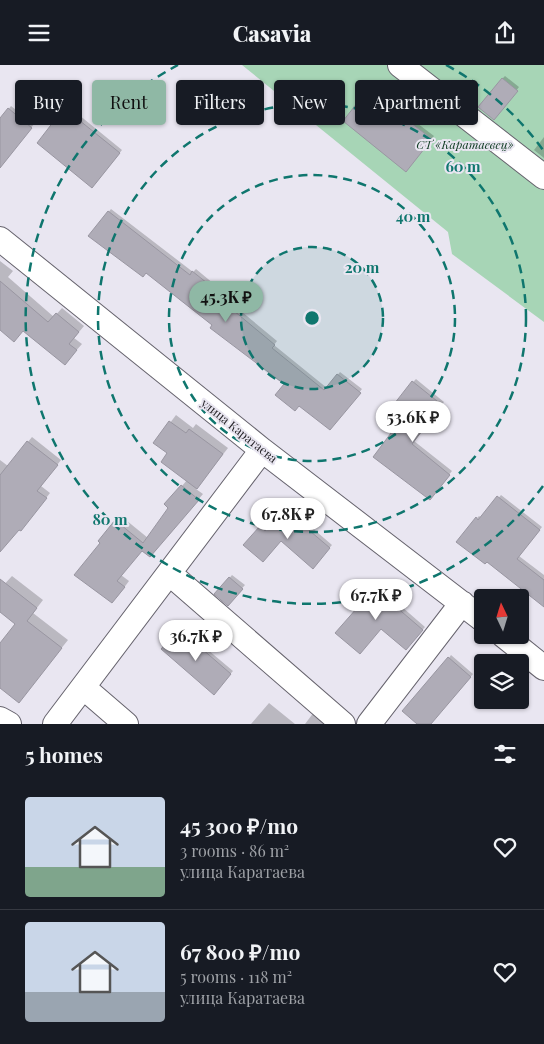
<!DOCTYPE html>
<html lang="en">
<head>
<meta charset="utf-8">
<style>
	:root { --surface:#171b24; --page:#242831; --text:#f1f3f6; --muted:#9ea1a6; --line:#363941; --accent:#8fb8a5 }
	body { margin:0; font-family:"Playfair Display",serif; background:var(--page); color:var(--text); height:100vh; display:flex; flex-direction:column; font-size:19px; white-space:nowrap }
	* { box-sizing:border-box; margin:0 }
	p { font-size:16px; color:var(--muted) }
	.icon { flex:none; width:28px; height:28px; fill:none; stroke:currentColor; stroke-width:2; stroke-linecap:round; stroke-linejoin:round }
	.map { position:relative; height:659px; overflow:hidden }
	.side { display:flex; flex-direction:column; background:var(--surface); flex:1 }
	.side>* { flex:none }
	.top-card { position:absolute; left:15px; top:15px; width:515px; height:45px; display:flex; gap:10px }
	.needle { width:32px; rotate:356deg }
	.buttons { position:absolute; left:474px; top:524px; display:grid; gap:10px }
	.buttons a { display:grid; place-items:center; width:55px; height:55px; border-radius:5px; background:var(--surface); box-shadow:0 1px 4px #0004; font-size:25px }
	.price { position:absolute; translate:-50% -42px; padding:0 11px; border-radius:18px; background:#fff; color:#222; font-size:16px; line-height:32px; filter:drop-shadow(0 1px 2px #0008) }
	.price::after { content:''; position:absolute; left:50%; top:30px; width:15px; height:11px; margin-left:-8px; background:inherit; clip-path:polygon(0 0,100% 0,50% 100%) }
	.price.current { background:var(--accent); color:#111 }
	ul { padding:0; list-style:none }
	li { display:flex; align-items:center; gap:15px; height:125px; padding:0 25px }
	li+li { border-top:1px solid var(--line) }
	li span { display:grid; place-items:center; flex:none; width:140px; height:100px; border-radius:5px; color:#555 }
	li>.icon { margin-inline-start:auto }
	span .icon { width:60px; height:60px; fill:#fffc; stroke-width:1 }
	li b { font-size:21px }
	h2 { display:flex; justify-content:space-between; align-items:center; height:60px; padding:0 25px; font-size:21px }
	.chip { padding:0 18px; border-radius:5px; background:var(--surface); box-shadow:0 1px 4px #0004; font-size:18px; line-height:45px }
	.chip.current { background:var(--accent); color:#111 }
	header { display:flex; justify-content:space-between; align-items:center; height:65px; padding:0 25px; background:var(--surface); font-size:22px; font-weight:800 }
	.map>svg:first-child { display:block }
</style>
</head>
<body>
<header><svg class="icon" aria-label="menu" viewBox="0 0 24 24"><path d="M4 6h16M4 12h16M4 18h16"/></svg>Casavia<svg class="icon" aria-label="share" viewBox="0 0 24 24"><path d="M12 15V3M7 8l5-5 5 5M5 13v7h14v-7"/></svg></header>
<div class="map">
<svg width="544" height="659" viewBox="0 0 544 659">
	<rect width="100%" height="100%" fill="#e9e6f1"/>
	<!-- green -->
	<path fill="#a7d5b6" d="M 242,0 L 544,0 L 544,257 L 452,189 L 448,167 Z"/>
	<!-- shadow -->
	<path fill="#0003" d="M 505,11 L 519,22 L 497,51 L 502,14 Z
		M 368,26 L 402,52 L 405,49 L 434,71 L 408,103 L 366,29 Z
		M 11,41 L 34,59 L 5,96 L 0,97 L 0,55 Z
		M 68,41 L 122,85 L 95,119 L 38,78 Z
		M 544,72 L 544,93 L 534,85 Z
		M 111,144 L 193,207 L 196,204 L 214,219 L 212,222 L 277,276 L 274,280 L 327,323 L 340,307 L 362,324 L 333,361 L 286,319 L 146,207 L 90,170 Z
		M 0,196 L 13,206 L 8,212 L 54,252 L 62,243 L 84,261 L 74,273 L 82,279 L 65,298 L 23,265 L 0,263 Z
		M 416,314 L 444,337 L 414,376 L 452,406 L 432,431 L 374,391 L 405,352 L 413,317 Z
		M 176,350 L 193,363 L 196,359 L 228,383 L 196,424 L 203,429 L 155,485 L 142,485 L 121,510 L 129,516 L 117,532 L 102,477 L 100,476 L 121,451 L 148,473 L 170,442 L 182,421 L 187,415 L 169,388 L 155,378 Z
		M 32,372 L 61,395 L 41,421 L 50,428 L 25,460 L 20,463 L 0,486 L 0,395 L 8,401 Z
		M 501,430 L 542,462 L 519,491 L 544,510 L 544,540 L 477,453 L 479,451 L 482,453 Z
		M 288,442 L 332,480 L 315,499 L 281,475 L 245,480 L 264,459 L 269,463 Z
		M 232,510 L 245,520 L 228,539 L 216,529 Z
		M 12,511 L 43,535 L 33,548 L 68,575 L 19,636 L 0,621 L 0,580 L 16,559 L 0,546 L 0,524 Z
		M 371,515 L 425,562 L 406,583 L 351,537 Z
		M 182,563 L 233,606 L 216,625 L 163,584 Z
		M 451,590 L 473,609 L 430,659 L 419,659 L 449,593 Z
		M 269,638 L 295,659 L 251,659 Z
		M 314,647 L 328,659 L 305,659 Z"/>
	<!-- building -->
	<path fill="#afacb7" stroke="#9996a1" d="M 502,13 L 518,26 L 494,55 L 478,42 Z
		M 365,28 L 399,55 L 402,51 L 432,74 L 406,107 L 343,56 Z
		M 8,43 L 32,63 L 0,103 L 0,53 Z
		M 64,43 L 120,88 L 92,123 L 37,78 Z
		M 108,146 L 190,210 L 192,206 L 212,222 L 210,226 L 275,280 L 272,283 L 324,325 L 337,309 L 361,328 L 330,365 L 299,341 L 295,346 L 275,330 L 284,319 L 210,263 L 212,260 L 146,208 L 143,212 L 88,171 Z
		M 0,216 L 48,257 L 56,248 L 79,267 L 69,279 L 77,285 L 65,300 L 23,266 L 14,277 L 0,265 Z
		M 412,316 L 442,340 L 412,379 L 450,410 L 430,435 L 373,392 L 403,352 L 391,343 Z
		M 169,356 L 186,368 L 189,364 L 223,389 L 197,424 L 161,397 L 167,388 L 153,378 Z
		M 27,376 L 58,400 L 37,426 L 47,433 L 21,466 L 19,465 L 0,487 L 0,410 Z
		M 181,420 L 199,435 L 150,492 L 142,486 L 117,516 L 125,522 L 112,538 L 74,510 L 100,478 L 98,476 L 115,455 L 143,478 L 168,443 L 164,439 Z
		M 497,431 L 540,465 L 517,494 L 544,515 L 544,542 L 487,497 L 485,499 L 456,477 L 476,452 L 478,455 Z
		M 284,444 L 330,483 L 313,504 L 281,476 L 263,497 L 243,480 L 260,461 L 265,466 Z
		M 229,512 L 243,524 L 228,541 L 214,529 Z
		M 0,514 L 37,543 L 27,556 L 62,583 L 19,638 L 0,623 L 0,578 L 15,559 L 0,547 Z
		M 367,517 L 423,565 L 406,585 L 381,564 L 360,589 L 335,568 L 357,543 L 350,537 Z
		M 179,564 L 231,609 L 214,630 L 161,584 Z
		M 448,592 L 471,612 L 431,659 L 417,659 L 402,646 Z"/>
	<g fill="none" stroke-linecap="round" stroke-linejoin="round">
		<defs>
			<path id="street" d="M 400,0 L 544,112
				M 0,174 L 262,385 L 482,554
				M 169,508 L 343,659
				M 503,570 L 544,603
				M 83,622 L 126,659
				M 0,654 L 9,659
				M 55,659 L 262,385
				M 369,659 L 462,538"/>
		</defs>
		<!-- street casing -->
		<use href="#street" stroke="#66636d" stroke-width="26"/>
		<!-- street -->
		<use href="#street" stroke="#fff" stroke-width="24"/>
	</g>
	<!-- distance rings -->
	<circle cx="312" cy="253" r="71" fill="#0f766e" fill-opacity=".12"/>
	<g fill="none" stroke="#0f766e" stroke-width="2.5" stroke-dasharray="9 6">
		<circle cx="312" cy="253" r="71"/>
		<circle cx="312" cy="253" r="143"/>
		<circle cx="312" cy="253" r="214"/>
		<path d="M543 421A286 286 0 1 1 178 0M446 0A286 286 0 0 1 543 85"/>
	</g>
	<g text-anchor="middle" stroke-width="4" stroke-linejoin="round" paint-order="stroke">
		<!-- park labels -->
		<g font-size="12" font-style="italic" fill="#0f3c23" stroke="#e9e6f1">
			<text x="465" y="84">СТ «Каратаевец»</text>
		</g>
		<!-- street labels -->
		<g font-size="12" fill="#1f1e22" stroke="#e9e6f1">
			<text transform="translate(239 366) rotate(39)" y="4">улица Каратаева</text>
		</g>
	</g>
	<circle cx="312" cy="253" r="8" fill="#0f766e" stroke="#e9e6f1" stroke-width="2.5"/>
	<g font-size="15" text-anchor="middle" font-weight="bold" fill="#0f766e" stroke="#e9e6f1" stroke-width="4" stroke-linejoin="round" paint-order="stroke">
		<text x="463" y="107">60 m</text>
		<text x="413" y="157">40 m</text>
		<text x="362" y="208">20 m</text>
		<text x="110" y="460">80 m</text>
	</g>
</svg>
<div class="buttons">
<a><svg class="needle" viewBox="-14 -14 28 28"><path d="M0-13l5 13h-10z" fill="#e53935"/><path d="M0 13l5-13h-10z" fill="#9ea1a6"/></svg></a>
<a><svg class="icon" aria-label="layers" viewBox="0 0 24 24"><path d="M12 4l9 5-9 5-9-5zM3 14l9 5 9-5"/></svg></a>
</div>
<b class="price current" style="left:226px;top:258px">45.3K ₽</b>
<b class="price" style="left:413px;top:378px">53.6K ₽</b>
<b class="price" style="left:288px;top:475px">67.8K ₽</b>
<b class="price" style="left:376px;top:556px">67.7K ₽</b>
<b class="price" style="left:196px;top:597px">36.7K ₽</b>
<div class="top-card">
<a class="chip">Buy</a>
<a class="chip current">Rent</a>
<a class="chip">Filters</a>
<a class="chip">New</a>
<a class="chip">Apartment</a>
</div>
</div>
<section class="side">
<h2>5 homes<svg class="icon" aria-label="filters" viewBox="0 0 24 24"><path d="M4 7h16M4 17h16"/><circle cx="9" cy="7" r="2"/><circle cx="15" cy="17" r="2"/></svg></h2>
<ul>
<li><span style="background:linear-gradient(#c9d6e8 70%,#7fa58c 0)"><svg class="icon" aria-label="home" viewBox="0 0 24 24"><path d="M3 11l9-7 9 7M6 9v11h12V9"/></svg></span><div><b>45 300 ₽/mo</b><p>3 rooms · 86 m²</p><p>улица Каратаева</p></div><svg class="icon" aria-label="heart" viewBox="0 0 24 24"><path d="M12 20l-8-8c-3-5 5-10 8-4 3-6 11-1 8 4z"/></svg></li>
<li><span style="background:linear-gradient(#c9d6e8 70%,#9aa5b1 0)"><svg class="icon" aria-label="home" viewBox="0 0 24 24"><path d="M3 11l9-7 9 7M6 9v11h12V9"/></svg></span><div><b>67 800 ₽/mo</b><p>5 rooms · 118 m²</p><p>улица Каратаева</p></div><svg class="icon" aria-label="heart" viewBox="0 0 24 24"><path d="M12 20l-8-8c-3-5 5-10 8-4 3-6 11-1 8 4z"/></svg></li>
</ul>
</section>
</body>
</html>
